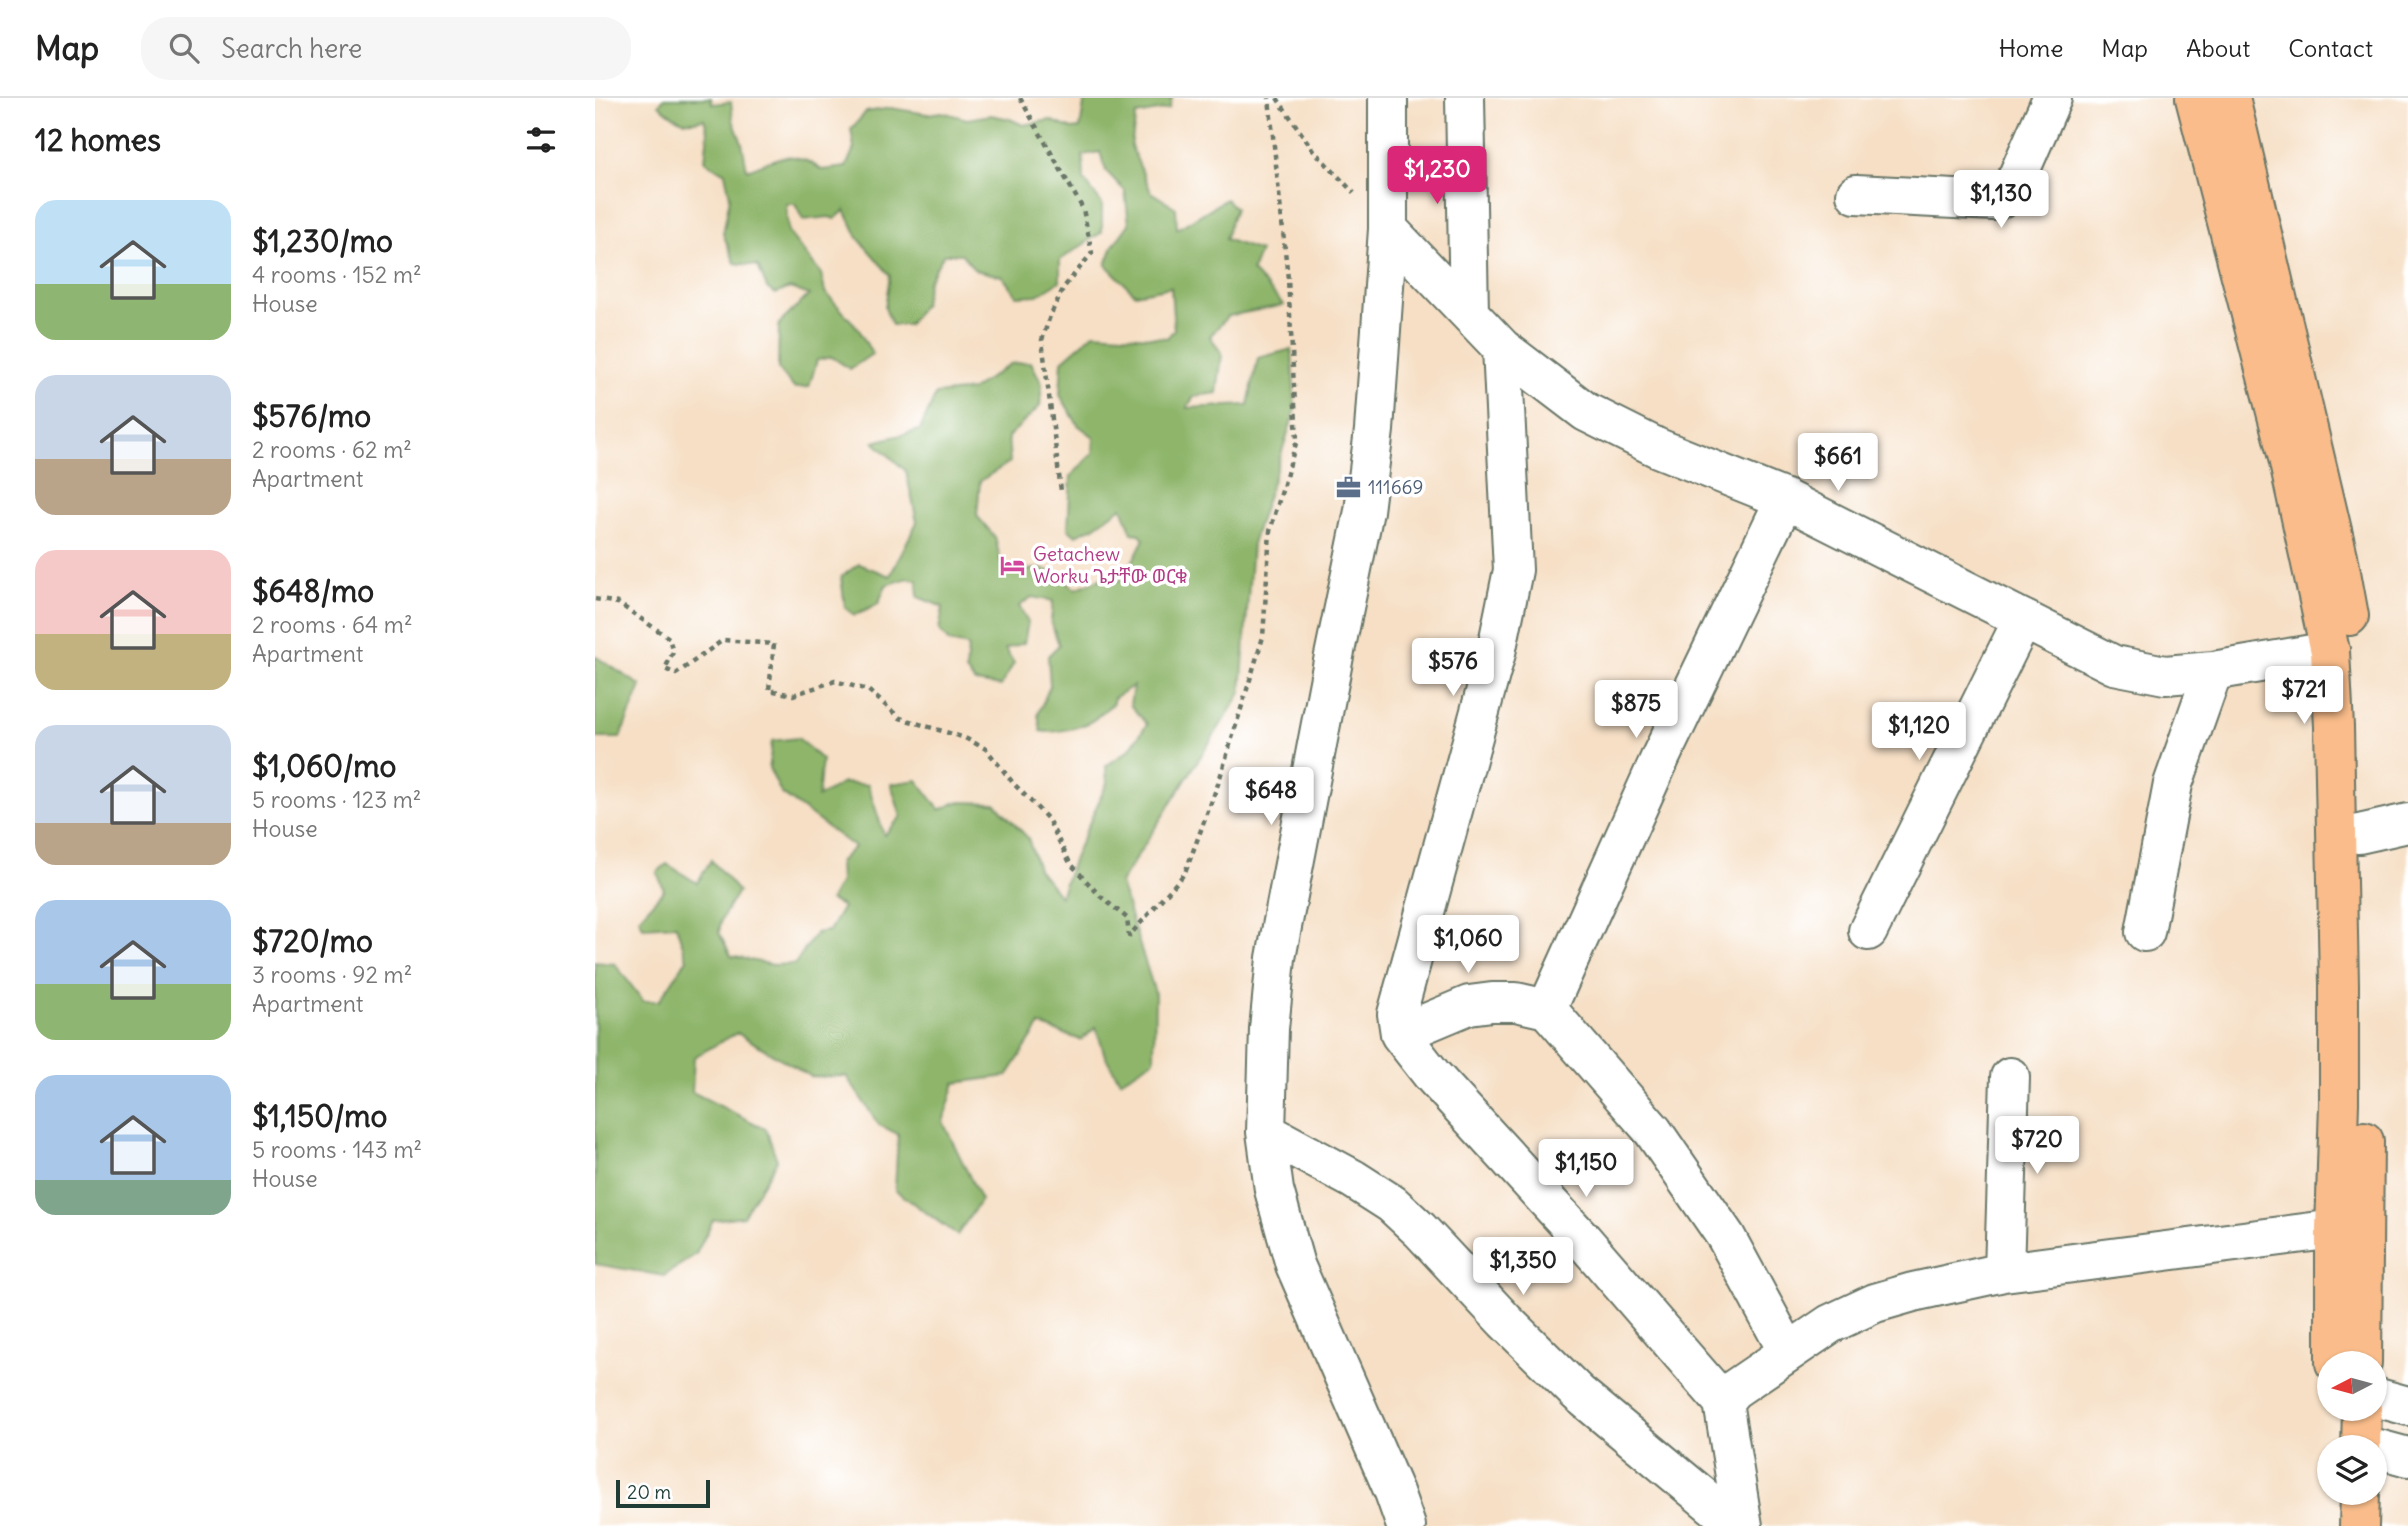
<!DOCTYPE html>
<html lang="en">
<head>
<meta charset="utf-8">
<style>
	:root { --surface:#fff; --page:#f6f6f6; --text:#222; --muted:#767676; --line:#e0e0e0; --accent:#db2777 }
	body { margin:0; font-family:Delius,"Noto Sans Ethiopic",sans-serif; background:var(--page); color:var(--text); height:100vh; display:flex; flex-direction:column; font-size:26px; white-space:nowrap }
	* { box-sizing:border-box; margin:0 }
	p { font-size:23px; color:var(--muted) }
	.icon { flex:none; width:38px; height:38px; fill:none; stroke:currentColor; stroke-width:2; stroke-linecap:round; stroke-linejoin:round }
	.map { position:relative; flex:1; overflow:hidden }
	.panel { display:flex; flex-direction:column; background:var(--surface); width:595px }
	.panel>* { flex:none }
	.needle { width:46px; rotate:264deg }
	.buttons { position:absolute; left:1722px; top:1253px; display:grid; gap:14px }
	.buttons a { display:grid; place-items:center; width:70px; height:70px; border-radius:50%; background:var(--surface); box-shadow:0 2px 5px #0004; font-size:35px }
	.scale { position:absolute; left:21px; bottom:18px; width:94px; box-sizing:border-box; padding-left:7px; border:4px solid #1f3d34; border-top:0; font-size:19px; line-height:24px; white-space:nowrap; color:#1f3d34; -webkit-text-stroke:5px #fff; paint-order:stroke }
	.price { position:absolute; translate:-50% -60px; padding:0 16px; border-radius:7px; background:#fff; color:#222; font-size:23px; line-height:46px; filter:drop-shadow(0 2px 4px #0008) }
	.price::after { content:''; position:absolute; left:50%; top:42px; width:21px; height:16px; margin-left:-10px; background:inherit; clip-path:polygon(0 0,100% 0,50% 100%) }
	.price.active { background:var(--accent); color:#fff }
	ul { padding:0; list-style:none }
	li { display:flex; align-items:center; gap:21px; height:175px; padding:0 35px }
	li span { display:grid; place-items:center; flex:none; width:196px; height:140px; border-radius:21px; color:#555 }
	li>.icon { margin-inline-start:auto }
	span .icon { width:84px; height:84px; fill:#fffc; stroke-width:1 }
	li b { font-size:30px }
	h2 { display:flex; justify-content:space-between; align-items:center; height:84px; padding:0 35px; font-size:30px }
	header { display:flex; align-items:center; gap:42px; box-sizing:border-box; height:98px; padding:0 35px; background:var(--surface); border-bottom:2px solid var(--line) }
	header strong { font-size:33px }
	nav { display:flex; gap:38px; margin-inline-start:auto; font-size:24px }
	.search { width:490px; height:63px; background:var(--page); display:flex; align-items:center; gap:18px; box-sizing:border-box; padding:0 24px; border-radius:28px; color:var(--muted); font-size:26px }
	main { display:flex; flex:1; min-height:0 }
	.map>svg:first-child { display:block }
</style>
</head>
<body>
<header>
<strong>Map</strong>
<div class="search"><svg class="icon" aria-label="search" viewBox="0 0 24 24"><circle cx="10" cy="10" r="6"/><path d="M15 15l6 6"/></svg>Search here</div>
<nav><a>Home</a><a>Map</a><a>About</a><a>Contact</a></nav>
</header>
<main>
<section class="panel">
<h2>12 homes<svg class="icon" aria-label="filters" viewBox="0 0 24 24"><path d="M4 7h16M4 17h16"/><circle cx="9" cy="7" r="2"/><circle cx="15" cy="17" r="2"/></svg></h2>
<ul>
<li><span style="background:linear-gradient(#bfe0f5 60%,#8fb573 0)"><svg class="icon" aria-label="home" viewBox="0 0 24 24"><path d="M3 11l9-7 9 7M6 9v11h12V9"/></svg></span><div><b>$1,230/mo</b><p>4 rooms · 152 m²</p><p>House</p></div></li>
<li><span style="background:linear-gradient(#c9d6e8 60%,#b9a48a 0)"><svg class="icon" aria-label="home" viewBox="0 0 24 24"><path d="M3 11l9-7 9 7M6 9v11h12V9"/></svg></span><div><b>$576/mo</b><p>2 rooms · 62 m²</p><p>Apartment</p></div></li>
<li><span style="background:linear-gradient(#f6c9c9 60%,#c2b280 0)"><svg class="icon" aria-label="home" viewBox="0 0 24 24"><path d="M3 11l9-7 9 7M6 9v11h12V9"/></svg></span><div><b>$648/mo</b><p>2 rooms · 64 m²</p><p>Apartment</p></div></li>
<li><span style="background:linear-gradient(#c9d6e8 70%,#b9a48a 0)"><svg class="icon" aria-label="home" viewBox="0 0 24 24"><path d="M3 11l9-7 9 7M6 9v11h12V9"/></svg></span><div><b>$1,060/mo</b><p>5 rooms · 123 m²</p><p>House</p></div></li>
<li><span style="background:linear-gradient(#a9c7e8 60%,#8fb573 0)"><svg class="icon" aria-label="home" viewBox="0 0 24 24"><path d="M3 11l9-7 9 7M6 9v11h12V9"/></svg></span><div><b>$720/mo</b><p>3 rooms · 92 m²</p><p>Apartment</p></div></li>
<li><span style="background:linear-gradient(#a9c7e8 75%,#7fa58c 0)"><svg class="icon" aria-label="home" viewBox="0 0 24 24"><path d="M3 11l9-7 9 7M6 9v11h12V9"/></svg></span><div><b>$1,150/mo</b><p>5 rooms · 143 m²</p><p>House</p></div></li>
</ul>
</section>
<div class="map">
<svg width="1813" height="1428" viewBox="0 0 1813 1428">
	<rect width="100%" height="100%" fill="#fff"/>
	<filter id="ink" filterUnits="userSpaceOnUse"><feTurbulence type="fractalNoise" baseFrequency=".0143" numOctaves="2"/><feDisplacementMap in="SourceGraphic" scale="14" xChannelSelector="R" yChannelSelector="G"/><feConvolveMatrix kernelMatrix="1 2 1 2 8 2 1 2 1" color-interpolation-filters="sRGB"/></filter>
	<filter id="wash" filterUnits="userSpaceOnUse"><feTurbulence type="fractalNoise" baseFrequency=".00686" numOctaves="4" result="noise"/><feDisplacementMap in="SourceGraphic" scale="28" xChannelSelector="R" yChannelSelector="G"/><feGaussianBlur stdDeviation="1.57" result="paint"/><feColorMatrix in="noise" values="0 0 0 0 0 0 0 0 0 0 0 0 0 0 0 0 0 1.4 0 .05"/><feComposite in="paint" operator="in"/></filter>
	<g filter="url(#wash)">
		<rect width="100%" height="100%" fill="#f6dfc5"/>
		<!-- forest -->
		<path fill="#8eb56b" stroke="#567950" stroke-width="2" d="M 69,0 L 116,0 L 117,6 L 136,4 L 138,22 L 147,45 L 152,72 C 185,60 195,49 227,72 L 251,69 L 259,50 L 256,31 L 271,14 L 296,10 L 332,16 L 347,14 L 372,21 L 396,17 L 415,21 L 428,27 L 455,22 L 477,31 L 485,30 L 490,0 L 577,0 L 574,11 L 541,17 L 536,48 L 556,94 L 581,110 L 582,131 L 631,101 L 640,110 L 630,141 L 665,153 L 657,173 L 689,207 L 633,218 L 615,238 L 627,256 L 622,295 L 599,298 L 592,310 L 653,307 L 663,260 L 697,251 L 700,313 L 657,446 L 646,595 L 525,785 L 560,895 L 559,962 L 525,983 L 510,958 L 501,929 L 486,942 L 445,927 L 412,978 L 360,985 L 348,1024 L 386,1102 L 362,1137 L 300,1092 L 303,1036 L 284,1027 L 251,978 L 217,979 L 142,935 L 99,959 L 97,994 L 171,1031 L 182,1062 L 148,1118 L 118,1122 L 101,1156 L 69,1178 L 0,1166 L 0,864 L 20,866 L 48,903 L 64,903 L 92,861 L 81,827 L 48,829 L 44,820 L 69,792 L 62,774 L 72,766 L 102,785 L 116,762 L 143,793 L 126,822 L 124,835 L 136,858 L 178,867 L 200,866 L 221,835 L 234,833 L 248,809 L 235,802 L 245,784 L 244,764 L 259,749 L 186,695 L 174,670 L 177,643 L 203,640 L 227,662 L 223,699 L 248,685 L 273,687 L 289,737 L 306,719 L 296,686 L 322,682 L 345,712 L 362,704 L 400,705 L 433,740 L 443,771 L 465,798 L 481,755 L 512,685 L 511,668 L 534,652 L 552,626 L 535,607 L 538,588 L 519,600 L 517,607 C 508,612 503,620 495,624 C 484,630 457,636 446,633 L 443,616 L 455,588 L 453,558 L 464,547 L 456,524 L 458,503 L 437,499 L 424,508 L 433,524 L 429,545 L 410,551 L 419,565 L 406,588 L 380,584 L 371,573 L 373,548 L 354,544 L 344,532 L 348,509 L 323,499 L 322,482 L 313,480 L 291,487 L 283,506 L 259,517 L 250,509 L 246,479 L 264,466 L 295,478 L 322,424 L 311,373 L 279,344 L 325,332 L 341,296 L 377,292 L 415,266 L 436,264 L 447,286 L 445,308 L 413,339 L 415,364 L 385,383 L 382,418 L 400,439 L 406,465 L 420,474 C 452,468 456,470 480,491 L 505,481 L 528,482 L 549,441 L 545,436 L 537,435 L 527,409 L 499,429 L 480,437 L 473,431 L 476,378 L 498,355 L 499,339 L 483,327 L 465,297 L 467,263 L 499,235 L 572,240 L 579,232 L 576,189 L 540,196 L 511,167 L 518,148 L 534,126 L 530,93 L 511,73 L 505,54 L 488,57 L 489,82 L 507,106 L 507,134 L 465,162 L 465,183 L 442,197 L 422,198 L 407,178 L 380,172 L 367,156 L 349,156 L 333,183 L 329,205 L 313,227 L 297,227 L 290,210 L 295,177 L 263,140 L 250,112 L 240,121 L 234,119 L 208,122 L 200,106 L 191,106 L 193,134 L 226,176 L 230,194 L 263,230 L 277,256 L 255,271 L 237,259 L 222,262 L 214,289 L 199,290 L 183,271 L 184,226 L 214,197 L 195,190 L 180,196 L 172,190 L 163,168 L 140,165 L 128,136 L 135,99 L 130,75 L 110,63 L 113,33 L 109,21 C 86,27 82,21 64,7 Z
			M 0,558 L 46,588 L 25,640 L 0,640 Z"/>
	</g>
	<g filter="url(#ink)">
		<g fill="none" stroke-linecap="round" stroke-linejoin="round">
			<defs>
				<path id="minor" d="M 793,0 L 793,131 L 779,332 L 769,413 L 739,558 L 681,860 L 674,931 L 671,1034 L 679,1092 L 700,1167 L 799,1394 L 811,1428
					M 870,0 L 874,215
					M 1261,96 L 1399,103 L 1415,96 L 1457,0
					M 793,131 L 907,250 L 991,314 L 1063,350 L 1190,401 L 1519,567 L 1570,577 L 1618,573 L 1735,553
					M 907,250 L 918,472 L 901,555 L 802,916 L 805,936 L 837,977 L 988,1142 L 1128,1304
					M 1764,736 L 1813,725
					M 1273,833 L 1428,521
					M 1550,834 L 1578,686 L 1618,573
					M 952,911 L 1066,658 L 1190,401
					M 805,936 L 874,907 L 897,904 L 921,904 L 952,911 L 1058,1033 L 1131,1139 L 1193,1254
					M 671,1034 L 758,1081 L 797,1106 L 825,1132 L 910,1223 L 983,1295 L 1143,1428
					M 1409,1174 L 1415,979
					M 1780,1299 L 1813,1308
					M 1780,1350 L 1813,1359
					M 1148,1428 L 1128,1304 L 1138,1292 L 1235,1226 L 1280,1205 L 1318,1194 L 1409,1174 L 1740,1131"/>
				<path id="major" d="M 1600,0 L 1693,360 L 1735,553 L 1739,629 L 1744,886 L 1744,1005 L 1740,1131 L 1740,1265
					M 1635,0 L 1743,458 L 1754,518
					M 1767,1265 L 1769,1043
					M 1766,1349 L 1767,1311
					M 1764,1428 L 1765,1395"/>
			</defs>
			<!-- minor casing -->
			<use href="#minor" stroke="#6a7667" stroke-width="42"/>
			<!-- major casing -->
			<use href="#major" stroke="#6a7667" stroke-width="42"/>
			<!-- path -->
			<path stroke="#6a7667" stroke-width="4.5" stroke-dasharray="5 5" stroke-linecap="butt" d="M 425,0 L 488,111 L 497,155 L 469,189 L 455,218 L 447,242 L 466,393
				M 682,0 L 718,52 L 759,95
				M 0,501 L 23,505 L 74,540 L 78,554 L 70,571 L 81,576 L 128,542 L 179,546 L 174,592 L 198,597 L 240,583 L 273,592 L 305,620 L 370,640 L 391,651 L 419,686 L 453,721 L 475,765 L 505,798 L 532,820 L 534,838 L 590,775 L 623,686 L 668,539 L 675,433 L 702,342 L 693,181 L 674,0"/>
			<!-- minor -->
			<use href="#minor" stroke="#fff" stroke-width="38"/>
			<!-- major -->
			<use href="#major" stroke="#f9bc8a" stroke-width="38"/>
		</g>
	</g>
	<!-- icons -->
	<defs>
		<symbol id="office-bare" viewBox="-9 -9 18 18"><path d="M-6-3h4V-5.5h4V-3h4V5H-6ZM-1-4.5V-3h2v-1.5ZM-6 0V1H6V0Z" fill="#5c6f8a" stroke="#fff" stroke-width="2.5" paint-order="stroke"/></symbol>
		<symbol id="hotel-bare" viewBox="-9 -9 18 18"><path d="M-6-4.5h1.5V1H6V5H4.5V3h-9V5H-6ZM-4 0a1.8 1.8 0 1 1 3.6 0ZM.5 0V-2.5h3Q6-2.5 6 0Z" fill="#d1479c" stroke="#fff" stroke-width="2.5" paint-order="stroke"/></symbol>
	</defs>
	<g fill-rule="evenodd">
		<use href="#office-bare" x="736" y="372" width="35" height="35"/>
		<use href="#hotel-bare" x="400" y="450" width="35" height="35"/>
	</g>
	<g text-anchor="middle" stroke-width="7" stroke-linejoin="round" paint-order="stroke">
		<!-- service labels -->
		<g font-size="19" fill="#4e5e75" stroke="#fff" text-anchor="start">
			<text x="773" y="396">111669</text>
		</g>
		<!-- hotel labels -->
		<g font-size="19" fill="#b23c85" stroke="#fff" text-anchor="start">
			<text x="438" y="463">Getachew<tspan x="438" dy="22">Worku ጌታቸው ወርቁ</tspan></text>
		</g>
	</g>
</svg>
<div class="buttons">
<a><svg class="needle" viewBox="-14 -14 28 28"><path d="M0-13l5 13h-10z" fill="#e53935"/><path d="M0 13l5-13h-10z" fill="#767676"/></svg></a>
<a><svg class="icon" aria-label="layers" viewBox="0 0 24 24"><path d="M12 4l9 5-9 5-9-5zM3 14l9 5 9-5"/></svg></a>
</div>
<div class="scale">20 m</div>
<b class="price active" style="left:842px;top:108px">$1,230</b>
<b class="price" style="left:1406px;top:132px">$1,130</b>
<b class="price" style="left:1243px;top:395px">$661</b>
<b class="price" style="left:858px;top:600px">$576</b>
<b class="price" style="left:1709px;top:628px">$721</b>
<b class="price" style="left:1041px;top:642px">$875</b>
<b class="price" style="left:1324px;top:664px">$1,120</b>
<b class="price" style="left:676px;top:729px">$648</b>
<b class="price" style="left:873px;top:877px">$1,060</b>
<b class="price" style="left:1442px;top:1078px">$720</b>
<b class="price" style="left:991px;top:1101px">$1,150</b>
<b class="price" style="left:928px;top:1199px">$1,350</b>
</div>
</main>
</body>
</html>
